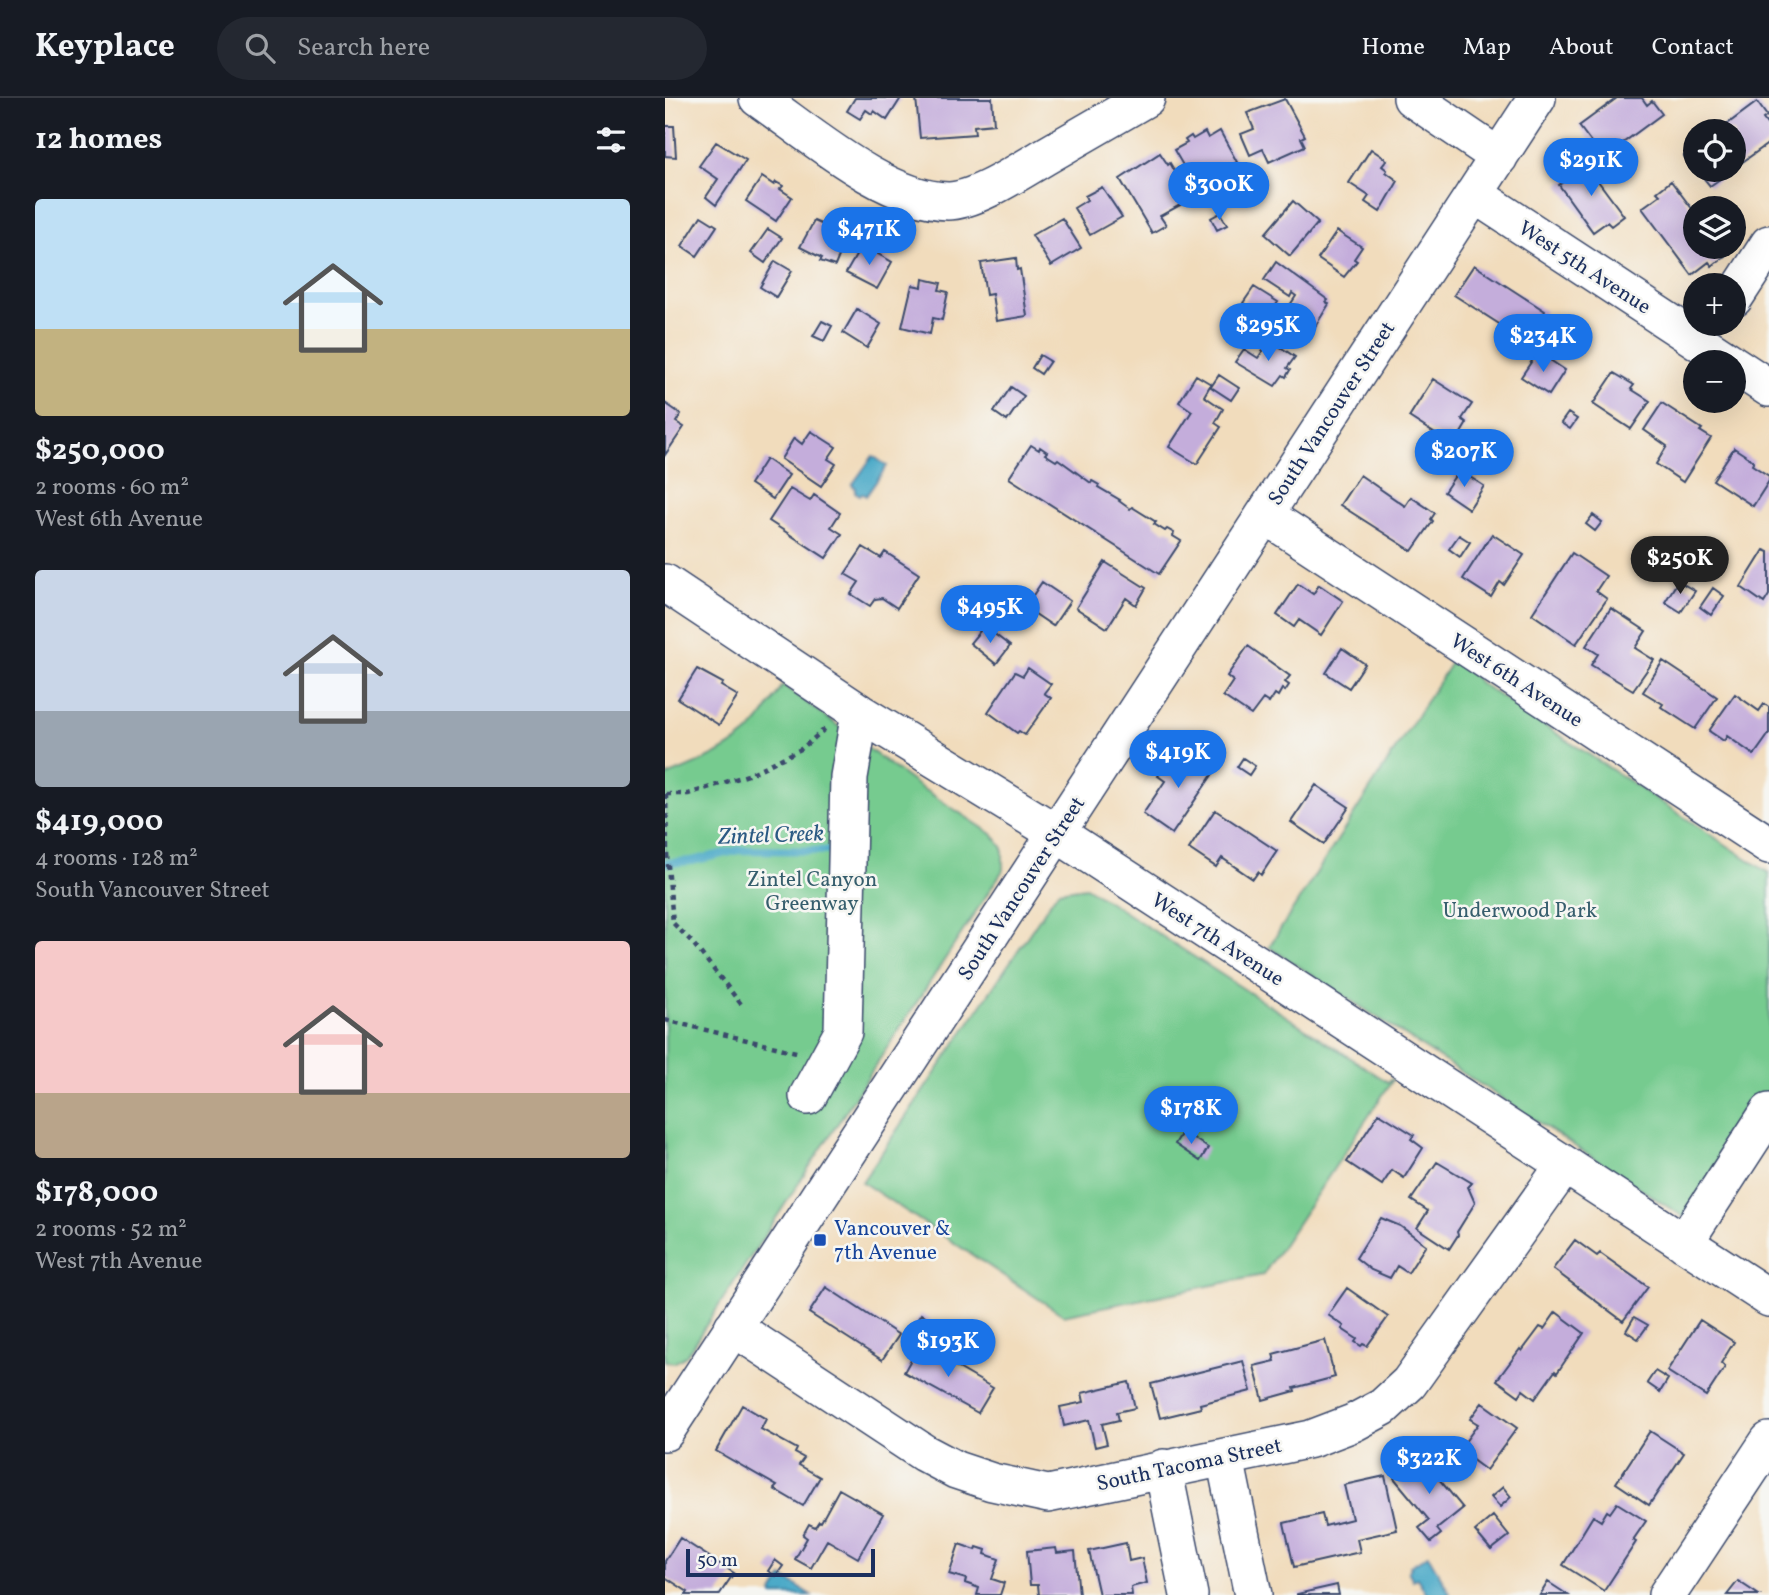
<!DOCTYPE html>
<html lang="en">
<head>
<meta charset="utf-8">
<style>
	:root { --surface:#171b24; --page:#242831; --text:#f1f3f6; --muted:#9ea1a6; --line:#363941; --accent:#1a73e8 }
	body { margin:0; font-family:Vollkorn,serif; background:var(--page); color:var(--text); height:100vh; display:flex; flex-direction:column; font-size:26px; white-space:nowrap }
	* { box-sizing:border-box; margin:0 }
	p { font-size:23px; color:var(--muted) }
	.icon { flex:none; width:38px; height:38px; fill:none; stroke:currentColor; stroke-width:2; stroke-linecap:round; stroke-linejoin:round }
	.map { position:relative; flex:1; overflow:hidden }
	.drawer { display:flex; flex-direction:column; background:var(--surface); width:665px }
	.drawer>* { flex:none }
	.tools { position:absolute; left:1018px; top:21px; display:grid; gap:14px }
	.tools a { display:grid; place-items:center; width:63px; height:63px; border-radius:50%; background:var(--surface); box-shadow:0 7px 28px #0002; font-size:35px }
	.scale { position:absolute; left:21px; bottom:18px; width:189px; box-sizing:border-box; padding-left:7px; border:4px solid #1b2f5e; border-top:0; font-size:19px; line-height:24px; white-space:nowrap; color:#1b2f5e; -webkit-text-stroke:5px #f6f6f2; paint-order:stroke }
	.price { position:absolute; translate:-50% -60px; padding:0 16px; border-radius:24px; background:var(--accent); color:#fff; font-size:23px; line-height:46px; filter:drop-shadow(0 2px 4px #0008) }
	.price::after { content:''; position:absolute; left:50%; top:42px; width:21px; height:16px; margin-left:-10px; background:inherit; clip-path:polygon(0 0,100% 0,50% 100%) }
	.price.current { background:#222; color:#fff }
	ul { padding:0; list-style:none }
	li { display:grid; align-content:center; gap:14px; height:371px; padding:0 35px }
	li span { display:grid; place-items:center; height:217px; border-radius:7px; color:#555 }
	li>.icon { margin-inline-start:auto }
	span .icon { width:126px; height:126px; fill:#fffc; stroke-width:1 }
	li b { font-size:30px }
	h2 { display:flex; justify-content:space-between; align-items:center; height:84px; padding:0 35px; font-size:30px }
	header { display:flex; align-items:center; gap:42px; box-sizing:border-box; height:98px; padding:0 35px; background:var(--surface); border-bottom:2px solid var(--line) }
	header strong { font-size:33px }
	nav { display:flex; gap:38px; margin-inline-start:auto; font-size:24px }
	.search { width:490px; height:63px; background:var(--page); display:flex; align-items:center; gap:18px; box-sizing:border-box; padding:0 24px; border-radius:38px; color:var(--muted); font-size:26px }
	main { display:flex; flex:1; min-height:0 }
	.map>svg:first-child { display:block }
</style>
</head>
<body>
<header>
<strong>Keyplace</strong>
<div class="search"><svg class="icon" aria-label="search" viewBox="0 0 24 24"><circle cx="10" cy="10" r="6"/><path d="M15 15l6 6"/></svg>Search here</div>
<nav><a>Home</a><a>Map</a><a>About</a><a>Contact</a></nav>
</header>
<main>
<section class="drawer">
<h2>12 homes<svg class="icon" aria-label="filters" viewBox="0 0 24 24"><path d="M4 7h16M4 17h16"/><circle cx="9" cy="7" r="2"/><circle cx="15" cy="17" r="2"/></svg></h2>
<ul>
<li><span style="background:linear-gradient(#bfe0f5 60%,#c2b280 0)"><svg class="icon" aria-label="home" viewBox="0 0 24 24"><path d="M3 11l9-7 9 7M6 9v11h12V9"/></svg></span><div><b>$250,000</b><p>2 rooms · 60 m²</p><p>West 6th Avenue</p></div></li>
<li><span style="background:linear-gradient(#c9d6e8 65%,#9aa5b1 0)"><svg class="icon" aria-label="home" viewBox="0 0 24 24"><path d="M3 11l9-7 9 7M6 9v11h12V9"/></svg></span><div><b>$419,000</b><p>4 rooms · 128 m²</p><p>South Vancouver Street</p></div></li>
<li><span style="background:linear-gradient(#f6c9c9 70%,#b9a48a 0)"><svg class="icon" aria-label="home" viewBox="0 0 24 24"><path d="M3 11l9-7 9 7M6 9v11h12V9"/></svg></span><div><b>$178,000</b><p>2 rooms · 52 m²</p><p>West 7th Avenue</p></div></li>
</ul>
</section>
<div class="map">
<svg width="1104" height="1497" viewBox="0 0 1104 1497">
	<rect width="100%" height="100%" fill="#f6f6f2"/>
	<filter id="ink" filterUnits="userSpaceOnUse"><feTurbulence type="fractalNoise" baseFrequency=".0143" numOctaves="2"/><feDisplacementMap in="SourceGraphic" scale="14" xChannelSelector="R" yChannelSelector="G"/><feConvolveMatrix kernelMatrix="1 2 1 2 8 2 1 2 1" color-interpolation-filters="sRGB"/></filter>
	<filter id="wash" filterUnits="userSpaceOnUse"><feTurbulence type="fractalNoise" baseFrequency=".00686" numOctaves="4" result="noise"/><feDisplacementMap in="SourceGraphic" scale="28" xChannelSelector="R" yChannelSelector="G"/><feGaussianBlur stdDeviation="1.57" result="paint"/><feColorMatrix in="noise" values="0 0 0 0 0 0 0 0 0 0 0 0 0 0 0 0 0 1.4 0 .05"/><feComposite in="paint" operator="in"/></filter>
	<g filter="url(#wash)">
		<rect width="100%" height="100%" fill="#f1dcbc"/>
		<!-- green -->
		<path fill="#76cb8f" stroke="#487d76" stroke-width="2" d="M 789,560 L 815,585 L 1104,775 L 1104,999 L 1025,1123 L 604,849 Z
			M 118,587 L 252,687 L 327,736 L 338,750 L 338,772 L 21,1258 L 9,1265 L 0,1263 L 0,679 C 31,666 66,653 90,628 C 101,616 109,600 118,587 Z
			M 421,789 L 723,984 L 729,980 L 598,1177 L 398,1217 L 197,1084 L 393,793 Z"/>
		<!-- water -->
		<path fill="#48a9c7" stroke="#326c92" stroke-width="2" d="M 208,358 L 222,368 L 201,398 L 197,395 L 195,397 L 190,394 L 191,390 L 187,387 Z
			M 763,1457 L 785,1495 L 783,1497 L 762,1497 L 752,1480 L 748,1482 L 743,1473 L 746,1470 L 745,1468 Z
			M 118,1479 L 146,1497 L 108,1497 L 107,1496 Z"/>
		<g fill="none" stroke-linecap="round" stroke-linejoin="round">
			<!-- stream -->
			<path stroke="#48a9c7" stroke-width="8" d="M 0,765 L 27,763 L 74,752 L 172,753"/>
		</g>
		<g id="blocks">
			<!-- building -->
			<path fill="#c4addb" d="M 190,0 L 236,0 L 222,22 L 209,13 L 207,16 L 201,12 L 195,21 L 182,13 Z
				M 251,0 L 327,0 L 329,26 L 309,28 L 310,36 L 255,40 Z
				M 952,0 L 977,0 L 982,7 L 987,3 L 997,16 L 932,64 L 924,52 L 929,48 L 914,28 Z
				M 620,1 L 640,38 L 636,40 L 640,48 L 604,64 L 598,51 L 585,57 L 576,36 L 589,31 L 582,15 Z
				M 1092,4 L 1102,18 L 1098,21 L 1104,29 L 1104,45 L 1069,70 L 1069,33 L 1053,33 Z
				M 0,28 L 9,28 L 11,59 L 0,58 Z
				M 555,33 L 572,64 L 530,88 L 509,52 L 522,45 L 520,42 L 526,38 L 528,41 L 540,34 L 543,40 Z
				M 51,44 L 81,62 L 51,107 L 41,99 L 53,81 L 34,68 Z
				M 1031,50 L 1031,70 L 1029,72 L 1019,58 Z
				M 706,51 L 722,62 L 717,68 L 722,72 L 721,74 L 733,83 L 715,114 L 700,104 L 704,98 L 684,85 Z
				M 495,55 L 503,67 L 505,65 L 526,101 L 495,118 L 501,127 L 487,135 L 455,81 Z
				M 919,64 L 959,118 L 946,128 L 942,124 L 928,134 L 894,87 L 907,77 L 905,74 Z
				M 1032,72 L 1068,72 L 1045,88 Z
				M 97,79 L 109,87 L 111,84 L 118,88 L 115,91 L 127,99 L 111,123 L 81,103 Z
				M 1006,83 L 1031,116 L 1031,149 L 1055,149 L 1061,157 L 1047,168 L 1044,164 L 1027,177 L 977,110 L 995,97 L 992,94 Z
				M 437,89 L 457,119 L 425,137 L 409,110 L 422,102 L 420,98 Z
				M 628,103 L 653,125 L 625,158 L 600,136 Z
				M 555,115 L 562,127 L 552,132 L 546,120 Z
				M 36,118 L 52,128 L 32,158 L 17,148 Z
				M 397,120 L 416,150 L 386,168 L 367,137 Z
				M 149,123 L 170,132 L 169,134 L 181,141 L 170,168 L 155,163 L 157,160 L 135,149 Z
				M 103,131 L 117,140 L 100,165 L 86,155 Z
				M 672,133 L 697,149 L 689,161 L 692,163 L 679,179 L 653,161 Z
				M 197,147 L 227,164 L 212,191 L 181,175 Z
				M 351,160 L 352,172 L 355,171 L 362,218 L 331,223 L 327,196 L 321,197 L 316,165 Z
				M 110,163 L 127,173 L 111,199 L 95,189 Z
				M 611,164 L 663,202 L 661,204 L 664,206 L 648,232 L 644,233 L 619,216 L 631,198 L 627,195 L 625,199 L 599,182 Z
				M 809,167 L 880,213 L 861,243 L 789,197 Z
				M 258,181 L 276,185 L 274,192 L 283,194 L 277,222 L 268,220 L 265,236 L 237,229 L 247,187 L 257,189 Z
				M 589,189 L 613,204 L 602,221 L 578,205 Z
				M 192,211 L 216,226 L 202,250 L 178,235 Z
				M 157,223 L 167,228 L 159,243 L 148,238 Z
				M 605,242 L 630,259 L 622,270 L 625,272 L 621,279 L 618,277 L 610,288 L 570,264 L 579,251 L 593,260 Z
				M 873,254 L 900,272 L 884,297 L 856,279 Z
				M 375,257 L 385,263 L 376,276 L 367,270 Z
				M 949,275 L 969,287 L 966,291 L 985,303 L 966,331 L 928,306 Z
				M 531,277 L 546,286 L 539,298 L 558,311 L 550,325 L 556,329 L 532,366 L 504,349 L 527,313 L 514,304 Z
				M 554,277 L 574,290 L 566,302 L 546,289 Z
				M 768,281 L 807,306 L 797,321 L 802,325 L 793,340 L 788,336 L 783,344 L 744,319 Z
				M 346,289 L 359,298 L 342,323 L 329,314 Z
				M 0,305 L 16,316 L 11,324 L 19,329 L 0,357 Z
				M 997,305 L 1037,331 L 1035,333 L 1046,340 L 1018,384 L 991,366 L 1002,348 L 979,332 Z
				M 903,315 L 912,321 L 905,331 L 896,325 Z
				M 146,333 L 171,349 L 163,361 L 171,366 L 156,388 L 116,361 L 129,340 L 137,346 Z
				M 366,347 L 374,352 L 375,349 L 382,354 L 380,356 L 391,363 L 393,361 L 426,385 L 427,383 L 434,387 L 433,389 L 455,402 L 454,403 L 465,411 L 467,409 L 491,424 L 489,426 L 500,433 L 502,431 L 509,435 L 508,438 L 516,443 L 494,476 L 344,380 Z
				M 1069,350 L 1089,363 L 1087,367 L 1104,378 L 1104,383 L 1088,408 L 1048,382 Z
				M 101,361 L 124,377 L 108,401 L 85,386 Z
				M 794,372 L 819,388 L 804,411 L 779,394 Z
				M 695,377 L 740,408 L 746,399 L 770,415 L 766,421 L 768,423 L 747,453 L 675,407 Z
				M 125,391 L 145,403 L 149,397 L 175,415 L 166,429 L 177,436 L 161,460 L 104,423 Z
				M 928,417 L 937,424 L 930,433 L 921,426 Z
				M 827,436 L 859,457 L 839,487 L 835,484 L 826,499 L 798,481 Z
				M 794,437 L 805,444 L 795,459 L 784,451 Z
				M 198,449 L 216,460 L 220,454 L 254,476 L 232,510 L 217,500 L 210,501 L 205,508 L 186,496 L 194,484 L 180,476 Z
				M 1099,452 L 1104,454 L 1104,497 L 1099,505 L 1076,489 Z
				M 907,455 L 941,478 L 931,493 L 942,501 L 911,546 L 867,516 Z
				M 440,464 L 481,490 L 471,507 L 461,500 L 442,530 L 411,510 Z
				M 1013,483 L 1030,493 L 1016,514 L 1000,504 Z
				M 377,484 L 405,503 L 388,528 L 360,509 Z
				M 633,486 L 648,496 L 654,487 L 678,503 L 656,537 L 634,522 L 629,529 L 612,517 Z
				M 1048,490 L 1059,498 L 1046,517 L 1035,509 Z
				M 946,510 L 981,533 L 970,550 L 989,562 L 968,592 L 926,567 L 933,556 L 921,548 Z
				M 319,528 L 345,548 L 331,566 L 305,545 Z
				M 583,548 L 625,578 L 620,584 L 624,587 L 620,593 L 617,591 L 613,598 L 610,596 L 604,605 L 598,601 L 586,617 L 558,598 L 568,583 L 562,578 Z
				M 677,550 L 700,566 L 684,590 L 661,575 Z
				M 998,563 L 1052,599 L 1030,631 L 996,609 L 998,606 L 978,594 Z
				M 363,570 L 386,586 L 379,595 L 386,600 L 360,637 L 354,633 L 352,635 L 323,614 L 350,574 L 358,578 Z
				M 32,571 L 58,585 L 56,588 L 73,598 L 54,627 L 13,601 Z
				M 1070,596 L 1094,613 L 1099,606 L 1104,609 L 1104,636 L 1089,657 L 1062,638 L 1059,643 L 1044,633 Z
				M 512,650 L 549,674 L 507,736 L 478,716 L 500,683 L 493,678 Z
				M 578,660 L 590,668 L 584,677 L 572,669 Z
				M 651,687 L 684,709 L 659,746 L 626,724 Z
				M 550,712 L 612,753 L 596,777 L 593,774 L 588,781 L 557,760 L 551,769 L 524,751 Z
				M 714,1015 L 749,1037 L 746,1041 L 758,1050 L 739,1080 L 727,1072 L 717,1087 L 682,1064 Z
				M 518,1033 L 543,1050 L 535,1063 L 510,1046 Z
				M 772,1064 L 807,1085 L 803,1089 L 810,1105 L 792,1134 L 793,1137 L 784,1151 L 752,1130 L 763,1113 L 746,1102 Z
				M 716,1120 L 735,1128 L 761,1147 L 743,1175 L 732,1168 L 725,1180 L 706,1172 L 691,1160 Z
				M 910,1142 L 932,1158 L 935,1155 L 983,1189 L 958,1223 L 888,1171 Z
				M 161,1189 L 234,1237 L 217,1262 L 144,1215 Z
				M 682,1190 L 723,1219 L 702,1248 L 698,1246 L 696,1248 L 690,1244 L 692,1241 L 677,1231 L 679,1228 L 663,1217 Z
				M 891,1214 L 919,1235 L 892,1275 L 890,1273 L 870,1301 L 858,1292 L 854,1298 L 832,1282 L 855,1251 L 857,1253 L 875,1229 L 879,1231 Z
				M 256,1216 L 265,1222 L 255,1238 L 246,1232 Z
				M 969,1219 L 983,1227 L 973,1241 L 961,1233 Z
				M 1035,1222 L 1069,1244 L 1056,1265 L 1060,1269 L 1041,1298 L 1002,1273 Z
				M 660,1242 L 670,1279 L 629,1290 L 630,1293 L 598,1302 L 589,1268 L 610,1263 L 608,1256 Z
				M 254,1247 L 328,1290 L 313,1315 L 239,1274 Z
				M 578,1263 L 586,1293 L 535,1306 L 536,1310 L 495,1320 L 486,1286 Z
				M 990,1273 L 1003,1281 L 995,1294 L 982,1285 Z
				M 464,1284 L 470,1310 L 452,1314 L 454,1322 L 437,1326 L 442,1346 L 430,1349 L 424,1322 L 399,1328 L 395,1309 L 419,1304 L 417,1295 Z
				M 817,1305 L 852,1330 L 821,1372 L 794,1352 L 813,1326 L 805,1321 Z
				M 77,1307 L 101,1321 L 96,1331 L 132,1351 L 130,1355 L 139,1360 L 134,1367 L 155,1379 L 138,1408 L 109,1391 L 112,1388 L 51,1353 Z
				M 985,1333 L 1019,1355 L 984,1407 L 951,1385 Z
				M 755,1358 L 798,1410 L 772,1431 L 776,1436 L 766,1444 L 754,1430 L 764,1422 L 729,1380 Z
				M 720,1378 L 732,1432 L 692,1441 L 695,1454 L 629,1469 L 619,1425 L 657,1416 L 660,1428 L 687,1421 L 679,1387 Z
				M 838,1389 L 846,1399 L 835,1409 L 826,1399 Z
				M 174,1391 L 218,1416 L 193,1460 L 162,1442 L 146,1470 L 130,1461 L 142,1440 L 138,1437 L 144,1426 L 150,1429 L 154,1423 L 156,1424 Z
				M 952,1405 L 981,1423 L 968,1442 L 971,1444 L 939,1493 L 898,1467 L 928,1418 L 936,1423 L 942,1413 L 945,1415 Z
				M 828,1418 L 844,1438 L 826,1452 L 810,1433 Z
				M 15,1440 L 69,1475 L 54,1497 L 21,1497 L 23,1494 L 0,1479 L 0,1463 Z
				M 461,1445 L 464,1463 L 477,1460 L 482,1485 L 466,1489 L 467,1497 L 434,1497 L 424,1453 Z
				M 294,1446 L 311,1452 L 312,1449 L 321,1452 L 320,1456 L 334,1461 L 327,1481 L 339,1485 L 335,1497 L 312,1497 L 314,1490 L 300,1485 L 301,1481 L 284,1476 Z
				M 391,1450 L 392,1455 L 410,1453 L 414,1497 L 374,1497 L 373,1487 L 365,1487 L 362,1453 Z
				M 110,1462 L 118,1468 L 111,1478 L 103,1473 Z
				M 1073,1483 L 1094,1497 L 1062,1497 Z
				M 883,1484 L 903,1497 L 875,1497 Z
				M 672,1487 L 674,1497 L 632,1497 L 632,1496 Z"/>
		</g>
	</g>
	<g filter="url(#ink)">
		<use href="#blocks" fill-opacity="0" stroke="#3b496c" stroke-width="2"/>
		<g fill="none" stroke-linecap="round" stroke-linejoin="round">
			<defs>
				<path id="minor" d="M 93,0 C 144,35 220,102 283,103 C 310,103 355,73 379,59 C 413,39 447,20 481,0
					M 747,0 L 834,59
					M 809,96 L 1065,264
					M 1069,200 L 1104,146
					M 1069,267 L 1104,290
					M 600,417 L 1104,747
					M 0,485 L 195,615 L 393,736 L 1104,1200
					M 143,998 L 178,934 L 184,679 L 195,615
					M 1019,1145 L 1104,1014
					M 68,1229 L 259,1355 L 291,1372 L 327,1384 L 383,1396 L 646,1341 L 688,1325 L 718,1309 L 744,1285 L 899,1068
					M 0,1334 L 872,0
					M 560,1360 L 588,1497
					M 498,1370 L 524,1497
					M 1002,1497 L 1104,1343"/>
			</defs>
			<!-- minor casing -->
			<use href="#minor" stroke="#3b496c" stroke-width="40"/>
			<!-- path -->
			<path stroke="#3b496c" stroke-width="4.5" stroke-dasharray="5 5" stroke-linecap="butt" d="M 1,696 L 2,756 L 8,825 L 27,844 L 76,906
				M 1,696 L 23,696 L 83,677 L 136,651 L 161,630
				M 0,922 L 135,955"/>
			<!-- minor -->
			<use href="#minor" stroke="#fff" stroke-width="37"/>
		</g>
	</g>
	<!-- markers -->
	<rect fill="#1a4fb4" stroke="#f6f6f2" stroke-width="2.5" x="148" y="1135" width="14" height="14" rx="3.5"/>
	<g text-anchor="middle" stroke-width="5" stroke-linejoin="round" paint-order="stroke">
		<!-- street labels -->
		<g font-size="21" fill="#1b2f5e" stroke="#f6f6f2">
			<text transform="translate(920 169) rotate(33)" y="7">West 5th Avenue</text>
			<text transform="translate(666 315) rotate(-57)" y="7">South Vancouver Street</text>
			<text transform="translate(852 582) rotate(33)" y="7">West 6th Avenue</text>
			<text transform="translate(356 790) rotate(-57)" y="7">South Vancouver Street</text>
			<text transform="translate(553 841) rotate(33)" y="7">West 7th Avenue</text>
			<text transform="translate(524 1366) rotate(-12)" y="7">South Tacoma Street</text>
		</g>
		<!-- park labels -->
		<g font-size="21" fill="#365e6d" stroke="#f6f6f2">
			<text x="147" y="788">Zintel Canyon<tspan x="147" dy="24">Greenway</tspan></text>
			<text x="855" y="819">Underwood Park</text>
		</g>
		<!-- transit labels -->
		<g font-size="21" fill="#164399" stroke="#f6f6f2" text-anchor="start">
			<text x="169" y="1137">Vancouver &amp;<tspan x="169" dy="24">7th Avenue</tspan></text>
		</g>
		<!-- water labels -->
		<g font-size="23" font-style="italic" fill="#2b5a83" stroke="#f6f6f2">
			<text transform="translate(106 736) rotate(-2)" y="8">Zintel Creek</text>
		</g>
	</g>
</svg>
<div class="tools">
<a><svg class="icon" aria-label="locate" viewBox="0 0 24 24"><circle cx="12" cy="12" r="6"/><path d="M12 2v4M12 18v4M2 12h4M18 12h4"/></svg></a>
<a><svg class="icon" aria-label="layers" viewBox="0 0 24 24"><path d="M12 4l9 5-9 5-9-5zM3 14l9 5 9-5"/></svg></a>
<a>+</a>
<a>−</a>
</div>
<div class="scale">50 m</div>
<b class="price" style="left:926px;top:100px">$291K</b>
<b class="price" style="left:554px;top:124px">$300K</b>
<b class="price" style="left:204px;top:169px">$471K</b>
<b class="price" style="left:603px;top:265px">$295K</b>
<b class="price" style="left:878px;top:276px">$234K</b>
<b class="price" style="left:799px;top:391px">$207K</b>
<b class="price current" style="left:1015px;top:498px">$250K</b>
<b class="price" style="left:325px;top:547px">$495K</b>
<b class="price" style="left:513px;top:692px">$419K</b>
<b class="price" style="left:526px;top:1048px">$178K</b>
<b class="price" style="left:283px;top:1281px">$193K</b>
<b class="price" style="left:764px;top:1398px">$322K</b>
</div>
</main>
</body>
</html>
